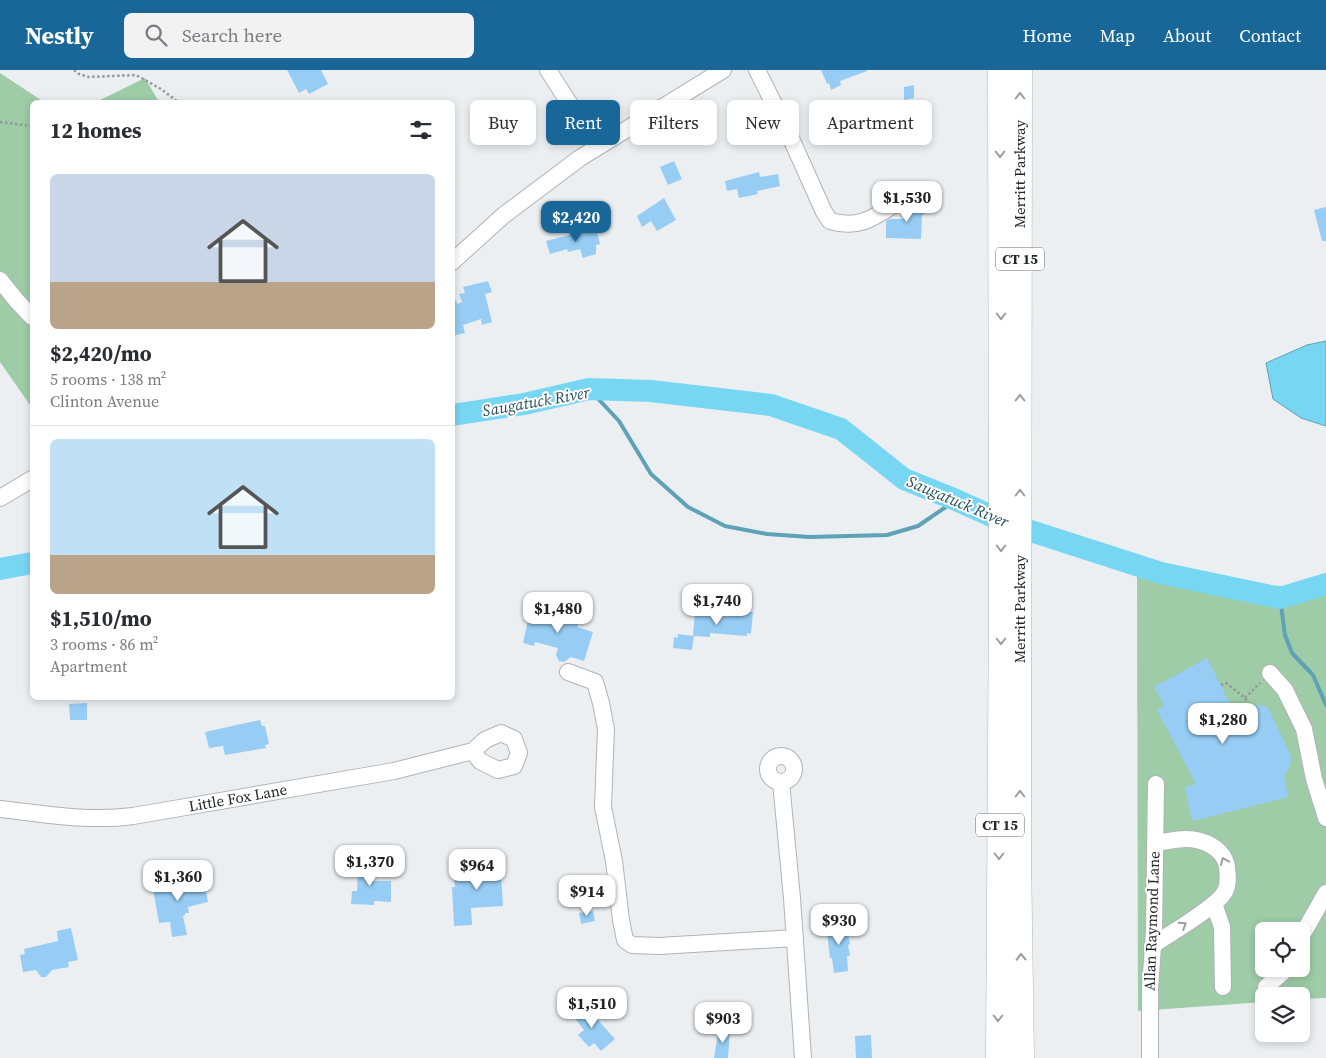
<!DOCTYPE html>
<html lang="en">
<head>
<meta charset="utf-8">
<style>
	:root { --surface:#fff; --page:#f2f2f3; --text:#2b2b33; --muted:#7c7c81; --line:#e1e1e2; --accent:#196699 }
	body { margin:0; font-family:"Source Serif 4",serif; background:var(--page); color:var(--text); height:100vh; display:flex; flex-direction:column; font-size:19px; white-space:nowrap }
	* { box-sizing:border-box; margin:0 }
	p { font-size:16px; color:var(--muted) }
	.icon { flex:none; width:28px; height:28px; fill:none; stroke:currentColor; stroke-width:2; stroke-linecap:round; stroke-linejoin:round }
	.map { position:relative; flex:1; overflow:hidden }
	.drawer { position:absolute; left:30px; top:30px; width:425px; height:600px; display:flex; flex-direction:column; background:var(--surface); border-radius:8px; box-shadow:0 2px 8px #0003 }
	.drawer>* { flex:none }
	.guide { position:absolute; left:470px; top:30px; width:475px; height:45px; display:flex; gap:10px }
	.buttons { position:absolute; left:1255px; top:852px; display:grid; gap:10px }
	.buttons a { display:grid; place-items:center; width:55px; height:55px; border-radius:8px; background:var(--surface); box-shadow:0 2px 8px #0003; font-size:25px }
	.price { position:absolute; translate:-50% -42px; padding:0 11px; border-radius:10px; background:#fff; color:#222; font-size:16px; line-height:32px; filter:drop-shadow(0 1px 2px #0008) }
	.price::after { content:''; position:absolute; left:50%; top:30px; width:15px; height:11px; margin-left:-8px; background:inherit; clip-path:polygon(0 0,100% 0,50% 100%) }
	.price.selected { background:var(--accent); color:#fff }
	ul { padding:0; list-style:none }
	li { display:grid; align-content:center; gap:10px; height:265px; padding:0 20px }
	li+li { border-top:1px solid var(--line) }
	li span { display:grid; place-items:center; height:155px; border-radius:8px; color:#555 }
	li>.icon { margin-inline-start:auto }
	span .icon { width:90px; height:90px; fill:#fffc; stroke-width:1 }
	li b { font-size:21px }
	h2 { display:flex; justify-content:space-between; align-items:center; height:60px; padding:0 20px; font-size:21px }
	.chip { padding:0 18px; border-radius:8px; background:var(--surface); box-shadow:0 2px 8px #0003; font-size:18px; line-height:45px }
	.chip.selected { background:var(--accent); color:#fff }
	header { display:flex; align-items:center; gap:30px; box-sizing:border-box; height:70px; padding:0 25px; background:var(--accent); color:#fff }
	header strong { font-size:24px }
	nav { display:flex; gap:28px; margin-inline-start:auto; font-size:18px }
	.search { width:350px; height:45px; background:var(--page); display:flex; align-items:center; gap:12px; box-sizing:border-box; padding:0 18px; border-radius:8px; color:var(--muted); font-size:19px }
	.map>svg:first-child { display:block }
</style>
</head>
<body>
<header>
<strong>Nestly</strong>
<div class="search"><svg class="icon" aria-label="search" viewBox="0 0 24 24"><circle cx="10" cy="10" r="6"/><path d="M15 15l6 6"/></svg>Search here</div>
<nav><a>Home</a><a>Map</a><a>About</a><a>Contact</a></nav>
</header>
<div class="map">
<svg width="1326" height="988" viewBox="0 0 1326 988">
	<rect width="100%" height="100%" fill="#ebeff2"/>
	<!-- green -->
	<path fill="#9ecca7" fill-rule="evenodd" d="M 0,3 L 44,32 L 32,32 L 32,338 L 0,292 Z
		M 145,8 L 159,32 L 96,32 Z
		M 1137,501 L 1184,514 L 1237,514 L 1283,516 L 1326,509 L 1326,928 L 1301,929 L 1301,926 L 1264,926 L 1264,932 L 1138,941 ZM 1264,861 L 1301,861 L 1301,899 L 1264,899 Z"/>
	<!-- water -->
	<path fill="#77d7f3" stroke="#5ea2b6" d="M 1326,271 L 1326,356 L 1301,348 L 1273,329 L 1266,293 L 1307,275 Z"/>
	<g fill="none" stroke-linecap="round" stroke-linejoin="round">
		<!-- stream -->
		<path stroke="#5ea2b6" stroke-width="4" d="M 589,319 L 619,351 L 651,404 L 688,437 L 725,456 L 767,464 L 809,467 L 887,465 L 918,456 L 956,430
			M 1280,528 L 1285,565 L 1292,583 L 1313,605 L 1326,635"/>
		<!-- river -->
		<path stroke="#77d7f3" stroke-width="22" d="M 452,345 L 524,334 L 589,319 L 651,321 L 771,335 L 841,359 L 904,409 L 956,430 L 1009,454 L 1161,503 L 1280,528 L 1326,514
			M 0,499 L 32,493"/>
	</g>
	<!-- building -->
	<path fill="#97cdf4" d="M 287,0 L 321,0 L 328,14 L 309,24 L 306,19 L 299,23 Z
		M 821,0 L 867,0 L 867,1 L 840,11 L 841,15 L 831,20 L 829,13 L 827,14 Z
		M 914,15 L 914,28 L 904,30 L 904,17 Z
		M 674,91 L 682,109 L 668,115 L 660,97 Z
		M 759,102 L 760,107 L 778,104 L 780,116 L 757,121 L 758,124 L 739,128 L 737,119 L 727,121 L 725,111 Z
		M 664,128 L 676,150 L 657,161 L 651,151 L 642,157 L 637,146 Z
		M 909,131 L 925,131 L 924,145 L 922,145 L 921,169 L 886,168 L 886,151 L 890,149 L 908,149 Z
		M 1326,137 L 1326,171 L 1322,171 L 1314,140 Z
		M 596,158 L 600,174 L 596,175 L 596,184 L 583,188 L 580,179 L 568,182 L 567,179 L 550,184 L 546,171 Z
		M 488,211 L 492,222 L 485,224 L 492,252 L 482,255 L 481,249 L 463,255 L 465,263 L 452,266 L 452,230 L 456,230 L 457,234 L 462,232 L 459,224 L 465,223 L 463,217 Z
		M 535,535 L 541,536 L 547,547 L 562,550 L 576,542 L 580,550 L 577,557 L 593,562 L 584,591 L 571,587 L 564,592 L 559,591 L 556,585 L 558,578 L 535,572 L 534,576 L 523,573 L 531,537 Z
		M 729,537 L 750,538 L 749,542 L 753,542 L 751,564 L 747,563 L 747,566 L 710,563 L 710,567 L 694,566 L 692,580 L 673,578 L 674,567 L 678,568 L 678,564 L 693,566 L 695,541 L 728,544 Z
		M 1207,588 L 1234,642 L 1249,634 L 1266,636 L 1268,638 L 1292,688 L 1287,702 L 1284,705 L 1288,727 L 1192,751 L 1185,717 L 1196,714 L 1157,640 L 1164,635 L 1154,617 Z
		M 87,633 L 87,650 L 70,650 L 69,634 Z
		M 260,650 L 262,656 L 265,656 L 269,674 L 265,675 L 266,678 L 225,685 L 223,676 L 209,678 L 205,662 Z
		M 492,783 L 496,789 L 500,789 L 503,836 L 471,838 L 472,855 L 454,856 L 452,817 L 455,817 L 454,807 L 457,804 L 468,803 L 468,801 L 487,800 L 486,790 L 489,790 Z
		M 358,791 L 373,791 L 373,811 L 391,811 L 391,832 L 374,831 L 374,835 L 351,834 L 352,821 L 357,821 Z
		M 203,805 L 208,832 L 188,837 L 189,843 L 185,843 L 185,845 L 183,846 L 187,865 L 172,867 L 170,852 L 159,853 L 152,814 L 168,811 L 170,819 L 190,815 L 189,807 Z
		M 593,841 L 595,851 L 581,854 L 579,843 Z
		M 846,852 L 850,874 L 848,875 L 850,886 L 847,886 L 848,901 L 834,903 L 832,888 L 830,888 L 826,854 Z
		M 71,858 L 78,890 L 68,892 L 69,897 L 52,900 L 46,907 L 41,907 L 36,900 L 23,902 L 20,885 L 25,884 L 24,879 L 58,871 L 57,861 Z
		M 580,933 L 595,951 L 597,949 L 615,969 L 601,981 L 594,973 L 589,977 L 578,965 L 584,960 L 570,942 Z
		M 719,957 L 730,959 L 728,988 L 714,988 Z
		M 871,965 L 872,988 L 856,988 L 855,966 Z"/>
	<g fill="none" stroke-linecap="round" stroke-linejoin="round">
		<defs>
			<path id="minor" d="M 548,0 L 597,77
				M 757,0 L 789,64 L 824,142 L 830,151 C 858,159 872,149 895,134
				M 452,192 L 504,145 L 580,88 L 723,0
				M 0,210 L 16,230 L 32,247
				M 0,428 L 32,409
				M 568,602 L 595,612 L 601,633 L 606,659 L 603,737 L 614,791 L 621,850 L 625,870 L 632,875 L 659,876 L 795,868
				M 1270,603 L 1285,620 L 1304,659 L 1314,709 L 1326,748
				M768 699a13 13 0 1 1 26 0a13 13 0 1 1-26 0Z
				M 781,712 L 792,828 L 803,988
				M 0,739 C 44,744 89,752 133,746 L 394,701 L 473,681 L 485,670 L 501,663 L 514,669 L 519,683 L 514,696 L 498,700 L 480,691 L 473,681
				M 1214,834 L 1222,857 L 1223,917
				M 1301,867 L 1326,823
				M 1152,876 C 1169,864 1215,838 1224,823 C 1229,816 1228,806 1227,797 C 1224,778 1203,769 1186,769 C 1176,769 1165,772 1155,773
				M 1266,917 L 1283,902 L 1285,899
				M 1150,988 L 1150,919 L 1154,862 L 1156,714"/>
			<path id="highway" d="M 1020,0 L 1019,784 L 1022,988
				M 998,988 L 1001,522 L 1000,0"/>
		</defs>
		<!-- minor casing -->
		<use href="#minor" stroke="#b0b3b6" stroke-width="18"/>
		<!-- highway casing -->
		<use href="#highway" stroke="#b0b3b6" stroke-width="25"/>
		<!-- path -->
		<path stroke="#95989a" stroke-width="2.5" stroke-dasharray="2.5 2.5" stroke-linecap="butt" d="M 74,0 L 79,4 L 89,7 L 136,5 L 161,19 L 178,32
			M 0,52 L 32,56
			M 1221,615 L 1226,613 L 1245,628 L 1248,634
			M 1245,628 L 1260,613"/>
		<!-- minor -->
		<use href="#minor" stroke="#fff" stroke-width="16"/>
		<!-- highway -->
		<use href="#highway" stroke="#fff" stroke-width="24"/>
	</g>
	<!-- one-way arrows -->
	<defs><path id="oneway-chevron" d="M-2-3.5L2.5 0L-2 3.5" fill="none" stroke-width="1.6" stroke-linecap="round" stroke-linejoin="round" transform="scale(1.25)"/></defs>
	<g stroke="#9c9d9d">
		<use href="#oneway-chevron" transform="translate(1020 26) rotate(-90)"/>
		<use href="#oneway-chevron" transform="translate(1000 84) rotate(90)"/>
		<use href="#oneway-chevron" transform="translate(1001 246) rotate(90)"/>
		<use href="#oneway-chevron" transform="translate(1020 328) rotate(-90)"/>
		<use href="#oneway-chevron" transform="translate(1020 423) rotate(-90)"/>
		<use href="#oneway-chevron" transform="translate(1001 478) rotate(90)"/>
		<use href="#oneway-chevron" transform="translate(1001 571) rotate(90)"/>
		<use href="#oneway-chevron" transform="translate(1020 724) rotate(-90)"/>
		<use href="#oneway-chevron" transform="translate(999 786) rotate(90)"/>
		<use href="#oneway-chevron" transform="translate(1224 791) rotate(-112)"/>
		<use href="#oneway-chevron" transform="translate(1183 855) rotate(-33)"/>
		<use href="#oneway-chevron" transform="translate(1021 887) rotate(-91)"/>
		<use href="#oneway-chevron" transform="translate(998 948) rotate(90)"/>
	</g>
	<g text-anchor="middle" stroke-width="4" stroke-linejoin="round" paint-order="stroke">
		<!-- shield labels -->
		<g fill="#fff" stroke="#666667" stroke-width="1">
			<rect x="996" y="177.5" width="48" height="23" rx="4"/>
			<rect x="976" y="743.5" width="48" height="23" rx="4"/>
		</g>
		<g font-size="14" font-weight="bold" fill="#242526">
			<text x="1020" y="194">CT 15</text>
			<text x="1000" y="760">CT 15</text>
		</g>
		<!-- street labels -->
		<g font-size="15" fill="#242526" stroke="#fff">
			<text transform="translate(1020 104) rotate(-90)" y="5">Merritt Parkway</text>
			<text transform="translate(1020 539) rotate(-90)" y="5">Merritt Parkway</text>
			<text transform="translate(238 728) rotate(-10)" y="5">Little Fox Lane</text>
			<text transform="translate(1152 851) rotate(-88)" y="5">Allan Raymond Lane</text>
		</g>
		<!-- water labels -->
		<g font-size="16" font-style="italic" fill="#244f5b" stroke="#fff">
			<text transform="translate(536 331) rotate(-10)" y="6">Saugatuck River</text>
			<text transform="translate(958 431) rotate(23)" y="6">Saugatuck River</text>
		</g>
	</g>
</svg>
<div class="buttons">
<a><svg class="icon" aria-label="locate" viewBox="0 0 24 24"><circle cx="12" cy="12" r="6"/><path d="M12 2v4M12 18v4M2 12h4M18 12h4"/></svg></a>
<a><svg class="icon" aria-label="layers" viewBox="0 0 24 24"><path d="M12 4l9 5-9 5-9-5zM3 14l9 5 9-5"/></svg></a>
</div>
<b class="price" style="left:907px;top:153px">$1,530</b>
<b class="price selected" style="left:576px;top:173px">$2,420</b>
<b class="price" style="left:717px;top:556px">$1,740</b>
<b class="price" style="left:558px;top:564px">$1,480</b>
<b class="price" style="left:1223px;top:675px">$1,280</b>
<b class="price" style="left:370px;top:817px">$1,370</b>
<b class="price" style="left:477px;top:821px">$964</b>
<b class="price" style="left:178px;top:832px">$1,360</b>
<b class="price" style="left:587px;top:847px">$914</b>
<b class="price" style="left:839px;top:876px">$930</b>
<b class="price" style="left:592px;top:959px">$1,510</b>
<b class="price" style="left:723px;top:974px">$903</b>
<div class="guide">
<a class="chip">Buy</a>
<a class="chip selected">Rent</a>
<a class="chip">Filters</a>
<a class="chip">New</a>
<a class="chip">Apartment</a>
</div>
<section class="drawer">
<h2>12 homes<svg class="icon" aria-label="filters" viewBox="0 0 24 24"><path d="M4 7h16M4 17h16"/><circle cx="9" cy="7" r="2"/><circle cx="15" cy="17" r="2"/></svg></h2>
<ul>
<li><span style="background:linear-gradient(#c9d6e8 70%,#b9a48a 0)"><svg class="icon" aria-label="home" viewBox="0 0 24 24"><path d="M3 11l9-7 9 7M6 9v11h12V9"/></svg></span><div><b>$2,420/mo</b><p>5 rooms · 138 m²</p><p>Clinton Avenue</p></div></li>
<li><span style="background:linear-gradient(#bfe0f5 75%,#b9a48a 0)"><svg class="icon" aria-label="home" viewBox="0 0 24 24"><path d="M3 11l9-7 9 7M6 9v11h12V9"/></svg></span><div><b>$1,510/mo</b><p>3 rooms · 86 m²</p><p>Apartment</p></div></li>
</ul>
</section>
</div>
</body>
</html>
